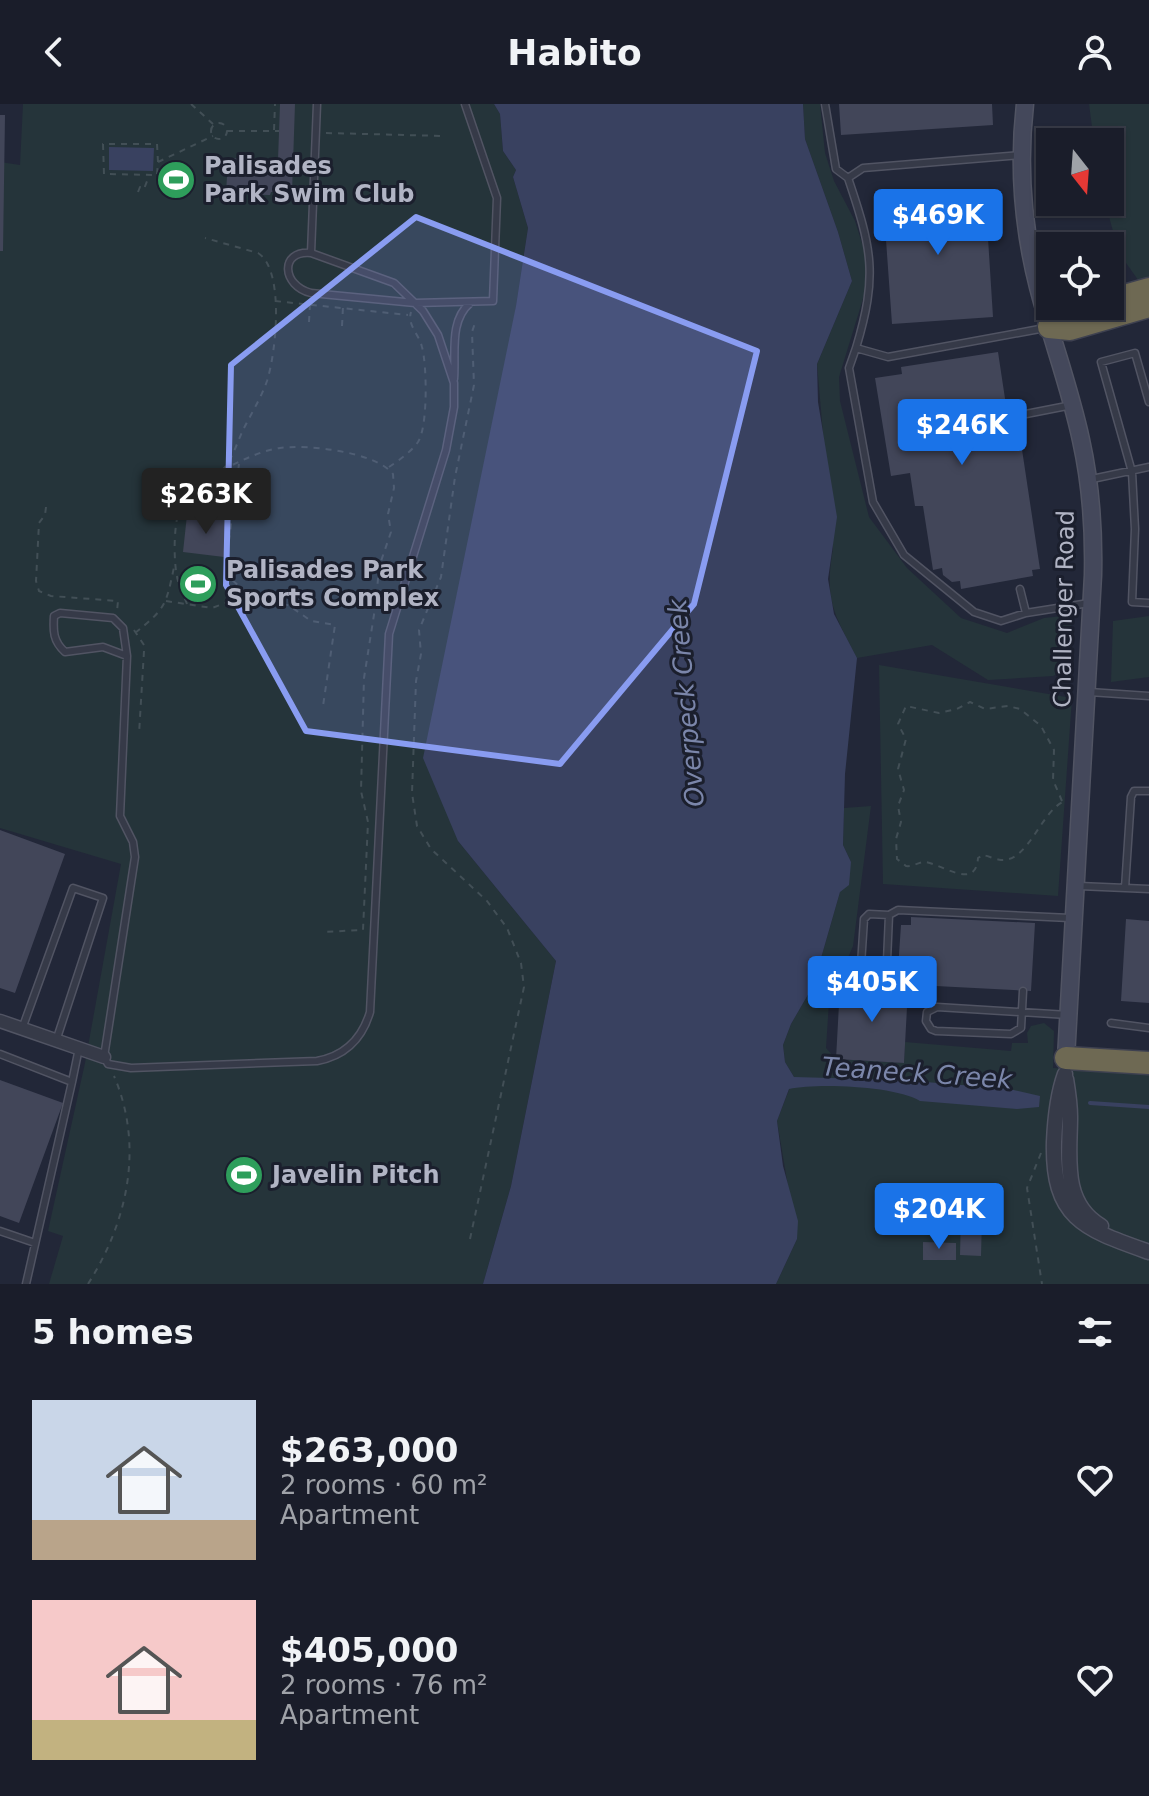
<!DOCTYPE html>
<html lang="en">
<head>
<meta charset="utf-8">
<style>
	:root { --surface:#1a1d2a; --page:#232632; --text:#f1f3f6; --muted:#9fa2a8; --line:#383b47; --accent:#1a73e8 }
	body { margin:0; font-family:"DejaVu Sans",sans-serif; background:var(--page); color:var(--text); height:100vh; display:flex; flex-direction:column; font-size:30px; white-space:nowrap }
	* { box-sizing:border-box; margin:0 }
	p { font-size:26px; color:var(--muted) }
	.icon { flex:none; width:44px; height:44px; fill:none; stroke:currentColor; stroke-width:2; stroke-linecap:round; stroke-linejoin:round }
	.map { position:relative; height:1180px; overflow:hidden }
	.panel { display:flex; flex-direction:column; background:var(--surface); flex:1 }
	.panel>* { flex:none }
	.needle { width:52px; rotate:163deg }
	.fabs { position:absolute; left:1036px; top:24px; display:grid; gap:16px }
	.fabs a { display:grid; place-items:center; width:88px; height:88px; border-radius:0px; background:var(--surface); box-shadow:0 2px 6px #0004,0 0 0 2px var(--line); font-size:40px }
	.price { position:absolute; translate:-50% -68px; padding:0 18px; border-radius:8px; background:var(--accent); color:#fff; font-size:26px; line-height:52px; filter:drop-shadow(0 2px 4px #0008) }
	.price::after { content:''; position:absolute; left:50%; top:48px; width:24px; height:18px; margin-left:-12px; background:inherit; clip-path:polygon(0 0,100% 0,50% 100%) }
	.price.current { background:#222; color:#fff }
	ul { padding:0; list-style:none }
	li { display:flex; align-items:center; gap:24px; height:200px; padding:0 32px }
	li span { display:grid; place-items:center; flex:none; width:224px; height:160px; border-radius:0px; color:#555 }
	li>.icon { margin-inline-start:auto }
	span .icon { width:96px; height:96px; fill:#fffc; stroke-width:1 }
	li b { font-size:34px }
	h2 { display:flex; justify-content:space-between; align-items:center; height:96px; padding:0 32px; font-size:34px }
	header { display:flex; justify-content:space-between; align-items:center; height:104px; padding:0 32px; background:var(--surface); font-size:36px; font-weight:700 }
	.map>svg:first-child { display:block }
</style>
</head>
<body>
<header><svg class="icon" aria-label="back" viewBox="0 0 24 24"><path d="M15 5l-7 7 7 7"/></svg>Habito<svg class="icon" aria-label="person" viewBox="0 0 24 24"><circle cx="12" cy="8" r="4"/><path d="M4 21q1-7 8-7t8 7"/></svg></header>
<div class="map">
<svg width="1149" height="1180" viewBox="0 0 1149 1180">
	<rect width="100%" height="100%" fill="#222738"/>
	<!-- green -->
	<path fill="#25343a" d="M 23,0 L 494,0 L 500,10 L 503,47 L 516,66 L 513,73 L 528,124 L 516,202 L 458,737 L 556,857 L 511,1082 L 483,1180 L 49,1180 L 63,1132 L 48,1127 L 85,959 L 121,760 L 0,724 L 0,58 L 20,61 Z
		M 803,0 L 820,0 L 825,49 L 834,77 L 855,117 L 867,155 L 866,185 L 839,273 L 840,297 L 869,413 L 907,464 L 961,514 L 1007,529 L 1044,514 L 1072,511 L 1070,563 L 1053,572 L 988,576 L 932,541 L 857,554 C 834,510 824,495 833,445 L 817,260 L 852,177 L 838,128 L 805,35 Z
		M 1089,0 L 1149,0 L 1149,177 L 1141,180 L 1119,149 L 1105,98 L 1110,98 L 1110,38 L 1094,38 Z
		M 1149,512 L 1149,573 L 1111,578 L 1113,517 Z
		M 879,561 L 1072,594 L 1058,792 L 883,780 Z
		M 871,702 L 853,842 L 829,898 L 826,944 L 836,955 L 904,959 L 905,938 L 1011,947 L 1012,939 L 1028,939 L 1027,929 L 1031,922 L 1044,919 L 1054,927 L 1053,964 L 1149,969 L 1149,1180 L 776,1180 L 797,1135 L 777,1017 L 794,973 L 785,958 L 783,941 L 791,920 L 813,882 L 840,788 L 851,758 L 843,741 L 844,704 Z"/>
	<!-- water -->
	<path fill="#394160" d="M 494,0 L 803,0 L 805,35 L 838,128 L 852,177 L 817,260 L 818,298 L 837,413 L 828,475 L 834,510 L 857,554 L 845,670 L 843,741 L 851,758 L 849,781 L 840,788 L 813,882 L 791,920 L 783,941 L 785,958 L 794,973 L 902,976 L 1009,985 L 1040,992 L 1039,1003 L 1017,1005 L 920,997 C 895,982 818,979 789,985 L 777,1017 L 783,1062 L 798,1117 L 797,1135 L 776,1180 L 483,1180 L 511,1082 L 556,857 L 458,737 L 423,654 L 516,202 L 528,124 L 513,73 L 516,66 L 503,47 L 500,10 Z
		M 109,43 L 154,44 L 153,67 L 109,66 Z"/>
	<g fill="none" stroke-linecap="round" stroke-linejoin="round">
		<!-- stream -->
		<path stroke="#394160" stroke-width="4" d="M 1090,999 L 1149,1003"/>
	</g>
	<!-- building -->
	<path fill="#424659" d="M 280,0 L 295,0 L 292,89 L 271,88 L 270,91 L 226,90 L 228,54 L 278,56 Z
		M 839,0 L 992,0 L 993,21 L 841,31 Z
		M 0,11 L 5,11 L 3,147 L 0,147 Z
		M 985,87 L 993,213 L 892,220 L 883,94 Z
		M 998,248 L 1009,321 L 1018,319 L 1040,465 L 1032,466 L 1033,472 L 961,485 L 960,477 L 952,478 L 943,471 L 942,464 L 933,466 L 923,402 L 915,402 L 910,369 L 891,372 L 875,274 L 902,270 L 901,263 Z
		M 187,411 L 228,416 L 224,453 L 183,448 Z
		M 0,726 L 65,750 L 15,889 L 0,884 Z
		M 911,813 L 1035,819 L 1031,887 L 897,880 L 901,821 L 911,821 Z
		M 1126,815 L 1149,817 L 1149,899 L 1121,897 Z
		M 840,882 L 908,885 L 904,959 L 836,955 Z
		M 0,976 L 63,999 L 19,1119 L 0,1112 Z
		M 961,1113 L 982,1114 L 981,1152 L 960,1151 Z
		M 923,1138 L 956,1139 L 956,1156 L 923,1156 Z"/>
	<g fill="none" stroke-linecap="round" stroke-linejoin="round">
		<defs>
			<path id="service" d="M 825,0 L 836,65 L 848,74
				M 311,149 L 317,0
				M 1045,224 L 888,253 L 856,244 L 849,264 L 873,398 L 904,451 L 974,508 L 1001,517 L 1026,509 L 1089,499
				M 856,244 C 878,171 872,145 848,74 L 863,64 L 1021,51
				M 454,275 C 456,249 449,217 470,199
				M 1149,298 L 1135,249 L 1101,258 L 1132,368 L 1135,425 L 1132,498 L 1149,499
				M 1026,310 L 1072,301
				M 1092,375 L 1149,363
				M 1020,485 L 1026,509
				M 60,509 L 113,514 L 123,524 L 127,552 L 103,543 L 65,548 C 53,537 53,527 54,512 Z
				M 127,552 L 120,712 L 133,738 L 135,753 L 104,953 L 108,960 L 131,964 L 317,957 C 344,952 362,935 370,908 L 389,530 L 446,346 L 454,303 L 454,279 L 438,231 L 423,207 L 394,179 L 311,149 C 279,146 282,182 311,189 L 415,199 L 493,197 L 497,94 L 465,0
				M 1089,588 L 1149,592
				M 1079,782 L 1149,785
				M 1125,784 L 1131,693 L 1134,687 L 1149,687
				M 887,857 L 889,811 L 898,806 L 1070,814
				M 860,876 L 864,815 L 869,810 L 889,811
				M 1023,887 L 1021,924 L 1011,930 L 936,927 L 931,925 L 926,917 L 927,908 L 937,903 C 981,906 1025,908 1068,911
				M 1111,919 L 1149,924
				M 22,925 L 73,784 L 103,794 L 56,937
				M 0,950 L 72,978 L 26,1180
				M 72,978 L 79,944
				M 0,1127 L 35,1139"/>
			<path id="minor" d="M 0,917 L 104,953"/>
			<path id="tertiary" d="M 1065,970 C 1057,992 1055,1015 1054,1038 C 1052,1115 1084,1125 1149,1148
				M 1066,975 C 1068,987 1070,1000 1070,1013 C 1070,1051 1061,1099 1101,1122"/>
			<path id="secondary" d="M 1025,0 C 1018,61 1023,124 1038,183 C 1051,234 1070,284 1081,336 C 1091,381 1094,426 1093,471 L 1066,954"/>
			<path id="motorway" d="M 1110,196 L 1149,185
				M 1049,223 L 1070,225 L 1149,202
				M 1049,223 L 1065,209 L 1091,202
				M 1066,954 L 1149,959"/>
		</defs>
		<!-- service casing -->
		<use href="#service" stroke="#515463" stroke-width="9"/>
		<!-- minor casing -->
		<use href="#minor" stroke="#515463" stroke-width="15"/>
		<!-- tertiary casing -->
		<use href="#tertiary" stroke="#515463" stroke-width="17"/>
		<!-- secondary casing -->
		<use href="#secondary" stroke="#515463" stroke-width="19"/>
		<!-- motorway casing -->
		<use href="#motorway" stroke="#3e4150" stroke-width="25"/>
		<!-- path -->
		<path stroke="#424f56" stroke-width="2" stroke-dasharray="6 6" stroke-linecap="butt" d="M 191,0 L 213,20
			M211 27a8 8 0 1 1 16 0a8 8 0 1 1-16 0Z
			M 274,26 L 275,0
			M 227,27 L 279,27
			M 326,29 L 444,32
			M 158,58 L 157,40 L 103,40 L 104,70 L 157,71 L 158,58 L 213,32
			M 138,88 L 140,83 L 144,85 L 149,72
			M 275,197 L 408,211
			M 309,218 L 310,199
			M 342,222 L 343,203
			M 239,360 L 225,466 L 230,474 L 249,491
			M 389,363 C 398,357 411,348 418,338 C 428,323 427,261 422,243 C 419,230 407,221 411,208
			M 222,366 C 241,357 259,347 280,344 C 307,340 376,348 393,370 L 394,384 L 388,410 L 391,428 L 379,463 L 376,498 L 364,574 L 361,687 L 368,718 L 363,826 L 322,828
			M 46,403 L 45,411 L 39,419 L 36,477 L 39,487 L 51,492 L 118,497 L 117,507
			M 166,497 L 212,504 L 242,493 L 264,493 L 290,502 L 311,517 L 335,521 L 323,602
			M 187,500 C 184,492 180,485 178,477 C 173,459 173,415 182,399 C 192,380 217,376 228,359 C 234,349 238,337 243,326 C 251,310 261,294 267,277 C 276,249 285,166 258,149 L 205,134
			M 134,526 L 144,541 L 144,547 L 139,630
			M 135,529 C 165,505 166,502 174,463
			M 1062,697 L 1053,676 L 1054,646 L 1041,622 L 1020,605 L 1008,602 L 985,605 L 970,598 L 957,605 L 939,609 L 906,602 L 898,620 L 906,635 L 898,665 L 904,686 L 898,702 L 901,718 L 896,735 L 897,755 L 906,762 C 913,763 918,758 925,758 C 942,760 976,787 978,754 L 983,751 C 988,752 995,755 1001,756 C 1029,758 1041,706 1065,697
			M 1041,1049 L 1027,1084 L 1042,1180
			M 470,1135 L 524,883 L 521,859 L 507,824 L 487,797 L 431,745 L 417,722 L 412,689 L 416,577 L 421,550 L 419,526 L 441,473 L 455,373 L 474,281 L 472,228 L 475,219
			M 88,1180 C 128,1117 144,1042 114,972"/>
		<!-- service -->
		<use href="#service" stroke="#363a48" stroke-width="6"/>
		<!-- minor -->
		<use href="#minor" stroke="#363a48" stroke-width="12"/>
		<!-- tertiary -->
		<use href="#tertiary" stroke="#363a48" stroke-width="14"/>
		<!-- secondary -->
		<use href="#secondary" stroke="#44485b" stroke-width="16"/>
		<!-- motorway -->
		<use href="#motorway" stroke="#6e6953" stroke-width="22"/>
	</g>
	<!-- marked area -->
	<path fill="#899cf1" fill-opacity="0.2" stroke="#899cf1" stroke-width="6" stroke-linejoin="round" d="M 416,113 L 757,247 L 694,500 L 560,660 L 306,627 L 226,481 L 231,261 Z"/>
	<!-- icons -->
	<defs>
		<symbol id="stadium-disc" viewBox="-11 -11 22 22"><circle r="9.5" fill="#2e9e5b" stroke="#1b1f2d"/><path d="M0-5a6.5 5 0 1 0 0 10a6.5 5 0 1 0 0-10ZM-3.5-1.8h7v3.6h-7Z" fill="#fff"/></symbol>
	</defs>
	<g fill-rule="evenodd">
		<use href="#stadium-disc" x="154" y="54" width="44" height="44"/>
		<use href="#stadium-disc" x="176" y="458" width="44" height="44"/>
		<use href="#stadium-disc" x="222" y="1049" width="44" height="44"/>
	</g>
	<g text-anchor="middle" stroke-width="6" stroke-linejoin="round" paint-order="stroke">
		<!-- poi labels -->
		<g font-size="24" font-weight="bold" fill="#b1b4c4" stroke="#1b1f2d" text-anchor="start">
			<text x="204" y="70">Palisades<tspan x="204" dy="28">Park Swim Club</tspan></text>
			<text x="226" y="474">Palisades Park<tspan x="226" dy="28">Sports Complex</tspan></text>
			<text x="272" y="1079">Javelin Pitch</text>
		</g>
		<!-- street labels -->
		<g font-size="24" fill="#b1b4c4" stroke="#1b1f2d">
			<text transform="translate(1064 505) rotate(-89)" y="8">Challenger Road</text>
		</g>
		<!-- water labels -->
		<g font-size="26" font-style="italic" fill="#7b86aa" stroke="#1b1f2d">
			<text transform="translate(686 599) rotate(-95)" y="9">Overpeck Creek</text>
			<text transform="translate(917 969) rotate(4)" y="9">Teaneck Creek</text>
		</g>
	</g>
</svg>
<div class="fabs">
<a><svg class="needle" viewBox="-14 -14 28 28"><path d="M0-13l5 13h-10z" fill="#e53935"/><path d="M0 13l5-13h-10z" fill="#9fa2a8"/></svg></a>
<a><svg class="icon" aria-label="locate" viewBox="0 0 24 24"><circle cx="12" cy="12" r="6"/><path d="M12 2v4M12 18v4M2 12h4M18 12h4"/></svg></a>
</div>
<b class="price" style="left:938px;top:153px">$469K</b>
<b class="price" style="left:962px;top:363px">$246K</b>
<b class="price current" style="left:206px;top:432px">$263K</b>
<b class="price" style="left:872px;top:920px">$405K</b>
<b class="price" style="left:939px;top:1147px">$204K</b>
</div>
<section class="panel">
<h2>5 homes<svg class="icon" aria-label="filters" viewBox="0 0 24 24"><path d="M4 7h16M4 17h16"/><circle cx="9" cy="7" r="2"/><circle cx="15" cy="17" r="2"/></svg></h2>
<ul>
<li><span style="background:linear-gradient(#c9d6e8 75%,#b9a48a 0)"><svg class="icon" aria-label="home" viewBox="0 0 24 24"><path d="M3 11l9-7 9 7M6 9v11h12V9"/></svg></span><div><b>$263,000</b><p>2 rooms · 60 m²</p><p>Apartment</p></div><svg class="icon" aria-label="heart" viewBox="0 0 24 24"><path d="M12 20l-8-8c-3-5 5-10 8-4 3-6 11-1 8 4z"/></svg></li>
<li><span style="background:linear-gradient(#f6c9c9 75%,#c2b280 0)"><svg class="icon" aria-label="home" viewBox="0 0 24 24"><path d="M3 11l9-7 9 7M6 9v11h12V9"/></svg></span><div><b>$405,000</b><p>2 rooms · 76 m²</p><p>Apartment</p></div><svg class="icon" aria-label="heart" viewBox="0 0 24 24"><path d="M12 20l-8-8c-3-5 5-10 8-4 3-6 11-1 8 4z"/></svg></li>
</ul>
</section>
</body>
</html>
